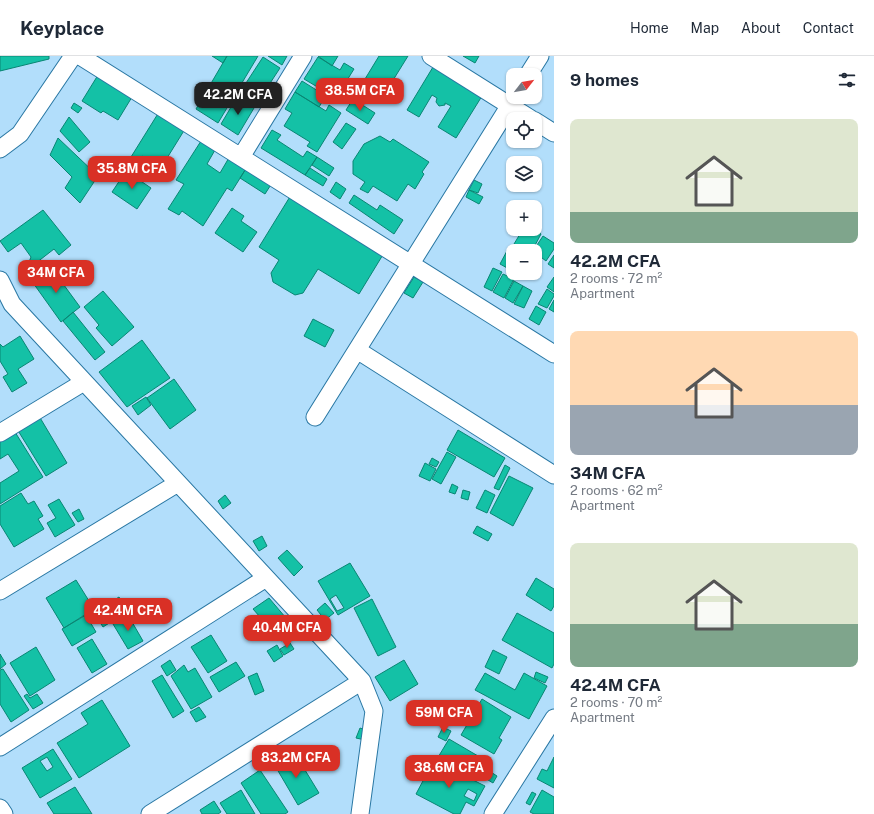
<!DOCTYPE html>
<html lang="en">
<head>
<meta charset="utf-8">
<style>
	:root { --surface:#fff; --page:#f6f6f7; --text:#1f2937; --muted:#747a83; --line:#e0e1e3; --accent:#d93025 }
	body { margin:0; font-family:"Public Sans",sans-serif; background:var(--page); color:var(--text); height:100vh; display:flex; flex-direction:column; font-size:15px; white-space:nowrap }
	* { box-sizing:border-box; margin:0 }
	p { font-size:13px; color:var(--muted) }
	.icon { flex:none; width:22px; height:22px; fill:none; stroke:currentColor; stroke-width:2; stroke-linecap:round; stroke-linejoin:round }
	.map { position:relative; flex:1; overflow:hidden }
	.details { display:flex; flex-direction:column; background:var(--surface); width:320px }
	.details>* { flex:none }
	.needle { width:26px; rotate:59deg }
	.controls { position:absolute; left:506px; top:12px; display:grid; gap:8px }
	.controls a { display:grid; place-items:center; width:36px; height:36px; border-radius:8px; background:var(--surface); box-shadow:0 1px 3px #0004; font-size:20px }
	.price { position:absolute; translate:-50% -34px; padding:0 9px; border-radius:8px; background:var(--accent); color:#fff; font-size:13px; line-height:26px; filter:drop-shadow(0 1px 2px #0008) }
	.price::after { content:''; position:absolute; left:50%; top:24px; width:12px; height:9px; margin-left:-6px; background:inherit; clip-path:polygon(0 0,100% 0,50% 100%) }
	.price.selected { background:#222; color:#fff }
	ul { padding:0; list-style:none }
	li { display:grid; align-content:center; gap:8px; height:212px; padding:0 16px }
	li span { display:grid; place-items:center; height:124px; border-radius:8px; color:#555 }
	li>.icon { margin-inline-start:auto }
	span .icon { width:72px; height:72px; fill:#fffc; stroke-width:1 }
	li b { font-size:17px }
	h2 { display:flex; justify-content:space-between; align-items:center; height:48px; padding:0 16px; font-size:17px }
	header { display:flex; align-items:center; gap:24px; box-sizing:border-box; height:56px; padding:0 20px; background:var(--surface); border-bottom:1px solid var(--line) }
	header strong { font-size:19px }
	nav { display:flex; gap:22px; margin-inline-start:auto; font-size:14px }
	main { display:flex; flex:1; min-height:0 }
	.map>svg:first-child { display:block }
</style>
</head>
<body>
<header>
<strong>Keyplace</strong>
<nav><a>Home</a><a>Map</a><a>About</a><a>Contact</a></nav>
</header>
<main>
<div class="map">
<svg width="554" height="758" viewBox="0 0 554 758">
	<rect width="100%" height="100%" fill="#b2defb"/>
	<!-- building -->
	<path fill="#14c1a6" stroke="#098673" fill-rule="evenodd" d="M 0,0 L 49,0 L 49,3 L 0,15 Z
		M 212,0 L 227,0 L 223,7 Z
		M 227,0 L 258,0 L 218,67 L 196,53 Z
		M 268,0 L 287,0 L 282,9 Z
		M 318,0 L 338,0 L 332,10 Z
		M 379,0 L 408,0 L 382,42 L 379,40 L 375,46 L 366,40 L 368,37 L 361,33 L 367,24 L 365,23 Z
		M 463,0 L 479,0 L 475,7 Z
		M 263,1 L 280,12 L 263,38 L 246,27 Z
		M 318,1 L 340,14 L 344,7 L 354,13 L 336,42 L 304,23 Z
		M 433,11 L 482,40 L 456,82 L 438,71 L 451,50 L 445,47 L 445,49 L 439,50 L 436,46 L 437,42 L 432,39 L 419,61 L 407,54 Z
		M 98,19 L 132,41 L 118,64 L 103,55 L 101,57 L 82,45 Z
		M 302,25 L 326,40 L 319,51 L 295,36 Z
		M 295,36 L 326,55 L 329,49 L 341,57 L 317,96 L 307,90 L 310,86 L 284,70 L 292,57 L 285,53 Z
		M 237,41 L 254,52 L 238,79 L 221,68 Z
		M 353,43 L 375,57 L 368,68 L 346,54 Z
		M 74,47 L 82,52 L 78,57 L 71,52 Z
		M 159,56 L 185,73 L 164,107 L 155,101 L 151,106 L 142,100 L 134,113 L 126,109 Z
		M 69,61 L 90,86 L 79,96 L 60,75 Z
		M 346,67 L 356,73 L 342,93 L 333,86 Z
		M 272,74 L 281,79 L 277,84 L 303,101 L 307,95 L 317,101 L 305,119 L 261,92 Z
		M 380,80 L 390,86 L 393,83 L 429,106 L 422,116 L 424,118 L 415,133 L 408,128 L 397,145 L 373,130 L 368,137 L 360,133 L 365,126 L 353,118 L 353,105 L 364,88 Z
		M 58,82 L 98,120 L 80,147 L 65,132 L 72,121 L 50,99 Z
		M 201,85 L 215,94 L 207,108 L 220,117 L 230,100 L 247,111 L 232,135 L 227,132 L 203,170 L 182,155 L 179,159 L 168,153 L 184,128 L 176,124 Z
		M 317,101 L 334,112 L 329,120 L 312,109 Z
		M 247,111 L 272,127 L 265,138 L 240,122 Z
		M 310,112 L 327,123 L 323,130 L 305,119 Z
		M 126,115 L 151,132 L 137,153 L 112,136 Z
		M 474,124 L 482,128 L 478,137 L 469,134 Z
		M 336,126 L 346,133 L 340,143 L 330,136 Z
		M 469,134 L 483,141 L 479,148 L 466,141 Z
		M 291,139 L 384,197 L 359,238 L 318,213 L 303,237 L 295,239 L 273,226 L 271,217 L 279,204 L 259,191 Z
		M 354,139 L 377,154 L 380,149 L 403,164 L 394,178 L 349,147 Z
		M 232,152 L 244,160 L 241,165 L 257,176 L 243,196 L 215,177 Z
		M 43,154 L 71,189 L 59,199 L 54,193 L 36,207 L 30,208 L 29,206 L 31,201 L 21,187 L 8,196 L 0,185 Z
		M 523,173 L 532,173 L 541,178 L 532,195 L 527,195 L 514,188 Z
		M 543,180 L 554,187 L 554,193 L 546,205 L 533,195 Z
		M 508,193 L 513,196 L 513,206 L 509,213 L 500,208 Z
		M 554,199 L 554,212 L 548,208 Z
		M 50,210 L 80,251 L 61,266 L 31,224 Z
		M 493,212 L 502,216 L 492,235 L 484,231 Z
		M 503,218 L 514,223 L 504,242 L 493,236 Z
		M 414,221 L 423,226 L 413,242 L 404,237 Z
		M 554,221 L 554,236 L 547,231 Z
		M 514,225 L 523,230 L 513,247 L 505,242 Z
		M 523,230 L 532,235 L 524,252 L 514,248 Z
		M 547,233 L 554,238 L 554,240 L 547,252 L 538,248 Z
		M 103,235 L 134,271 L 112,290 L 96,272 L 99,269 L 84,251 Z
		M 554,244 L 554,256 L 549,253 Z
		M 536,250 L 546,256 L 539,269 L 529,263 Z
		M 73,256 L 105,296 L 95,304 L 63,265 Z
		M 313,263 L 334,274 L 325,291 L 304,280 Z
		M 20,280 L 34,303 L 18,313 L 27,327 L 12,336 L 3,321 L 8,318 L 0,305 L 0,288 L 3,291 Z
		M 142,284 L 170,322 L 127,351 L 99,316 Z
		M 174,323 L 196,354 L 170,373 L 147,342 Z
		M 146,341 L 151,349 L 138,359 L 132,350 Z
		M 39,360 L 67,407 L 46,420 L 17,373 Z
		M 458,374 L 505,402 L 494,421 L 447,394 Z
		M 15,376 L 43,421 L 0,448 L 0,427 L 19,415 L 8,398 L 0,403 L 0,385 Z
		M 447,396 L 456,401 L 441,428 L 432,423 Z
		M 432,402 L 439,406 L 436,411 L 429,408 Z
		M 425,407 L 436,413 L 430,425 L 419,420 Z
		M 505,409 L 510,412 L 499,434 L 494,432 Z
		M 509,420 L 533,432 L 513,470 L 490,457 Z
		M 452,428 L 458,431 L 455,438 L 449,436 Z
		M 463,434 L 470,436 L 468,444 L 461,442 Z
		M 485,434 L 495,439 L 487,457 L 476,452 Z
		M 21,437 L 28,448 L 34,445 L 43,460 L 38,463 L 44,473 L 14,491 L 0,468 L 0,450 Z
		M 225,439 L 231,447 L 223,453 L 218,445 Z
		M 59,443 L 75,469 L 55,481 L 47,467 L 56,462 L 48,449 Z
		M 79,453 L 84,463 L 78,466 L 72,457 Z
		M 477,470 L 492,478 L 488,485 L 473,477 Z
		M 262,480 L 267,490 L 259,495 L 253,485 Z
		M 287,494 L 303,511 L 294,520 L 278,502 Z
		M 350,507 L 370,540 L 338,559 L 318,525 ZM 336,539 L 344,552 L 337,555 L 330,543 Z
		M 536,522 L 554,533 L 554,550 L 551,555 L 526,539 Z
		M 76,524 L 94,553 L 64,572 L 46,542 Z
		M 119,541 L 128,555 L 103,571 L 94,557 Z
		M 269,542 L 297,575 L 281,585 L 253,553 Z
		M 372,543 L 396,591 L 378,600 L 354,552 Z
		M 325,547 L 334,557 L 325,564 L 317,554 Z
		M 517,557 L 554,577 L 554,608 L 552,612 L 502,584 Z
		M 86,559 L 96,576 L 72,590 L 62,573 Z
		M 128,559 L 143,585 L 128,593 L 113,568 Z
		M 211,579 L 227,605 L 208,617 L 191,591 Z
		M 92,583 L 107,608 L 92,617 L 77,592 Z
		M 290,587 L 294,593 L 284,599 L 280,593 Z
		M 277,589 L 283,600 L 274,606 L 267,595 Z
		M 36,591 L 55,624 L 30,640 L 10,607 Z
		M 493,594 L 507,601 L 499,618 L 485,611 Z
		M 0,598 L 6,608 L 0,613 Z
		M 170,604 L 176,614 L 167,620 L 161,610 Z
		M 404,604 L 418,628 L 390,645 L 375,621 Z
		M 236,606 L 245,620 L 219,636 L 210,621 Z
		M 184,609 L 188,616 L 195,612 L 212,641 L 191,653 L 171,620 Z
		M 3,613 L 29,654 L 11,666 L 0,648 L 0,614 Z
		M 536,616 L 548,621 L 545,627 L 534,622 Z
		M 257,617 L 264,635 L 255,639 L 248,621 Z
		M 485,617 L 515,634 L 524,617 L 547,630 L 529,663 L 475,634 Z
		M 162,619 L 184,655 L 173,662 L 152,625 Z
		M 27,638 L 30,642 L 37,638 L 43,647 L 33,653 L 24,640 Z
		M 482,643 L 511,661 L 499,682 L 502,684 L 494,698 L 461,679 Z
		M 102,644 L 130,690 L 79,722 L 57,687 L 88,668 L 81,657 Z
		M 199,651 L 206,661 L 196,666 L 190,656 Z
		M 443,671 L 451,675 L 446,685 L 438,681 Z
		M 360,672 L 368,675 L 365,684 L 356,682 Z
		M 449,683 L 490,707 L 486,713 L 497,720 L 493,727 L 475,716 L 473,720 L 448,705 L 446,709 L 437,703 Z
		M 53,693 L 72,723 L 40,742 L 22,712 ZM 47,701 L 53,711 L 47,715 L 40,705 Z
		M 294,696 L 319,737 L 298,749 L 274,708 Z
		M 554,701 L 554,732 L 537,723 L 542,713 L 547,715 Z
		M 433,706 L 468,724 L 469,722 L 485,730 L 474,750 L 466,746 L 460,758 L 454,758 L 416,738 ZM 468,733 L 477,738 L 474,745 L 464,740 Z
		M 260,714 L 288,756 L 285,758 L 261,758 L 241,727 Z
		M 75,731 L 92,758 L 54,758 L 47,747 Z
		M 241,734 L 255,758 L 227,758 L 220,747 Z
		M 542,734 L 554,741 L 554,758 L 534,758 L 530,756 Z
		M 532,736 L 536,738 L 530,749 L 526,747 Z
		M 214,745 L 221,756 L 218,758 L 202,758 L 200,754 Z"/>
	<g fill="none" stroke-linecap="round" stroke-linejoin="round">
		<defs>
			<path id="minor" d="M 80,0 L 554,298
				M 431,0 L 531,63
				M 528,19 L 540,0
				M 535,65 L 554,77
				M 0,93 L 20,78 L 73,0
				M 241,101 L 303,0
				M 0,224 L 12,248 L 362,625 L 374,655 L 360,758
				M 357,294 L 554,419
				M 315,361 L 515,41
				M 0,377 L 84,326
				M 0,535 L 178,427
				M 0,691 L 266,522
				M 0,752 L 4,758
				M 150,758 L 362,625
				M 493,758 L 554,662"/>
		</defs>
		<!-- minor casing -->
		<use href="#minor" stroke="#2977a3" stroke-width="19"/>
		<!-- minor -->
		<use href="#minor" stroke="#fff" stroke-width="17"/>
	</g>
</svg>
<div class="controls">
<a><svg class="needle" viewBox="-14 -14 28 28"><path d="M0-13l5 13h-10z" fill="#e53935"/><path d="M0 13l5-13h-10z" fill="#747a83"/></svg></a>
<a><svg class="icon" aria-label="locate" viewBox="0 0 24 24"><circle cx="12" cy="12" r="6"/><path d="M12 2v4M12 18v4M2 12h4M18 12h4"/></svg></a>
<a><svg class="icon" aria-label="layers" viewBox="0 0 24 24"><path d="M12 4l9 5-9 5-9-5zM3 14l9 5 9-5"/></svg></a>
<a>+</a>
<a>−</a>
</div>
<b class="price" style="left:360px;top:56px">38.5M CFA</b>
<b class="price selected" style="left:238px;top:60px">42.2M CFA</b>
<b class="price" style="left:132px;top:134px">35.8M CFA</b>
<b class="price" style="left:56px;top:238px">34M CFA</b>
<b class="price" style="left:128px;top:576px">42.4M CFA</b>
<b class="price" style="left:287px;top:593px">40.4M CFA</b>
<b class="price" style="left:444px;top:678px">59M CFA</b>
<b class="price" style="left:296px;top:723px">83.2M CFA</b>
<b class="price" style="left:449px;top:733px">38.6M CFA</b>
</div>
<section class="details">
<h2>9 homes<svg class="icon" aria-label="filters" viewBox="0 0 24 24"><path d="M4 7h16M4 17h16"/><circle cx="9" cy="7" r="2"/><circle cx="15" cy="17" r="2"/></svg></h2>
<ul>
<li><span style="background:linear-gradient(#dfe7d0 75%,#7fa58c 0)"><svg class="icon" aria-label="home" viewBox="0 0 24 24"><path d="M3 11l9-7 9 7M6 9v11h12V9"/></svg></span><div><b>42.2M CFA</b><p>2 rooms · 72 m²</p><p>Apartment</p></div></li>
<li><span style="background:linear-gradient(#ffd9b3 60%,#9aa5b1 0)"><svg class="icon" aria-label="home" viewBox="0 0 24 24"><path d="M3 11l9-7 9 7M6 9v11h12V9"/></svg></span><div><b>34M CFA</b><p>2 rooms · 62 m²</p><p>Apartment</p></div></li>
<li><span style="background:linear-gradient(#dfe7d0 65%,#7fa58c 0)"><svg class="icon" aria-label="home" viewBox="0 0 24 24"><path d="M3 11l9-7 9 7M6 9v11h12V9"/></svg></span><div><b>42.4M CFA</b><p>2 rooms · 70 m²</p><p>Apartment</p></div></li>
</ul>
</section>
</main>
</body>
</html>
